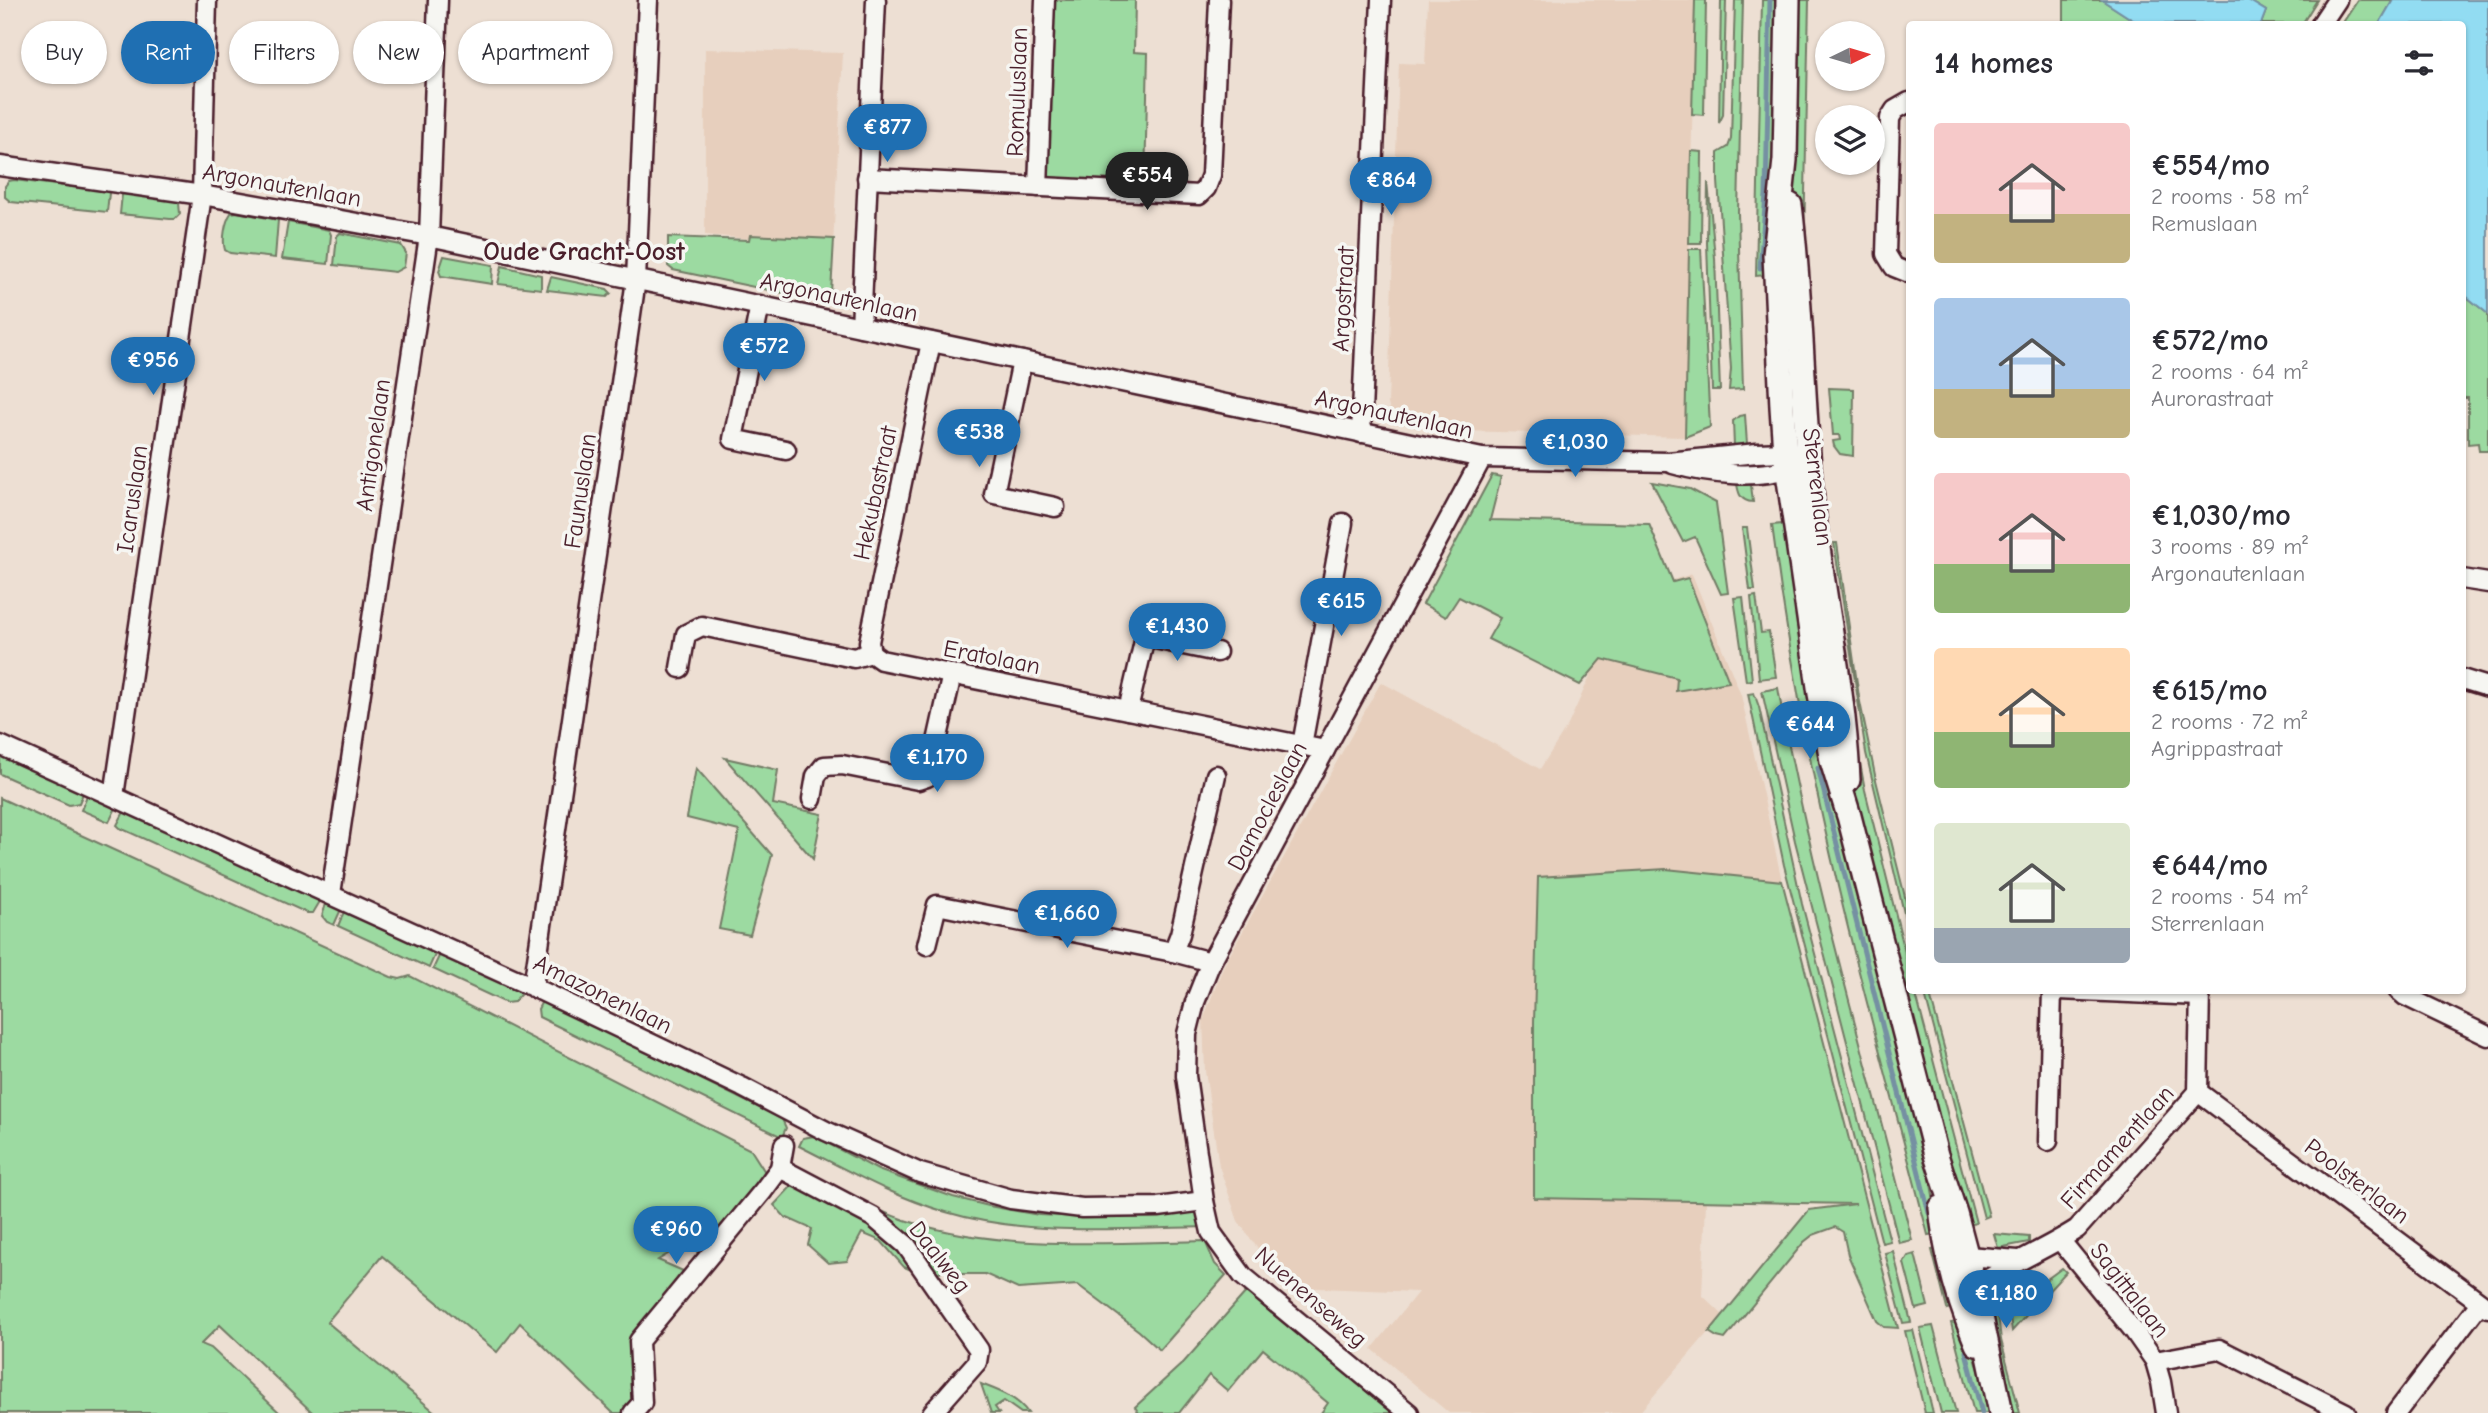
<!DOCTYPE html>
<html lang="en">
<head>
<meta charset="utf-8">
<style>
	:root { --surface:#fff; --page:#f2f2f3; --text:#2b2b33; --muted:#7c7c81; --accent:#1f6fb2 }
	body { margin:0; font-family:"Comic Neue",sans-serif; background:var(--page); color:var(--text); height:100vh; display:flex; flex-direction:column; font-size:26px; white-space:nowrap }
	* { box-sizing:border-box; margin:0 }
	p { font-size:23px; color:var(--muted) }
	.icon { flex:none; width:38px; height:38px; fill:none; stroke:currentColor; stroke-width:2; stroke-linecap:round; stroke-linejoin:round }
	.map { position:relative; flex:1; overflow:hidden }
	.sheet { position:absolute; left:1906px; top:21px; width:560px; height:973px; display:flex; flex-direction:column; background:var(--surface); border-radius:7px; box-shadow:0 2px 5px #0004 }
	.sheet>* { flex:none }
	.top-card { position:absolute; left:21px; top:21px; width:665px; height:63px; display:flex; gap:14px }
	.needle { width:46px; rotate:85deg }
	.controls { position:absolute; left:1815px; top:21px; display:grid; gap:14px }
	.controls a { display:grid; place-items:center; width:70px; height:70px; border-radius:50%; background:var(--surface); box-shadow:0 2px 5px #0004; font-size:35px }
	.price { position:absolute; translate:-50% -60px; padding:0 16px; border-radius:24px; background:var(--accent); color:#fff; font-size:23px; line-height:46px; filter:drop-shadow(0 2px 4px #0008) }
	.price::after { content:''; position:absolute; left:50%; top:42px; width:21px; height:16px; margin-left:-10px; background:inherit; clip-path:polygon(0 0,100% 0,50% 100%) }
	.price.selected { background:#222; color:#fff }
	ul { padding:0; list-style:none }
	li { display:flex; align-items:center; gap:21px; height:175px; padding:0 28px }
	li span { display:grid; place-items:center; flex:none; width:196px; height:140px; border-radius:7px; color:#555 }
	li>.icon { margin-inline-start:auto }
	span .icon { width:84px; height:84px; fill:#fffc; stroke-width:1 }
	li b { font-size:30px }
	h2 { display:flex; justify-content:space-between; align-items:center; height:84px; padding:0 28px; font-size:30px }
	.chip { padding:0 24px; border-radius:32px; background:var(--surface); box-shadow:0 2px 5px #0004; font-size:24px; line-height:63px }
	.chip.selected { background:var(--accent); color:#fff }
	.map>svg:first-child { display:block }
	.built { fill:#e7cfbd }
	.green { fill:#9cdaa1; stroke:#737c66; stroke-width:2 }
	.water { fill:#92dcf2; stroke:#7590a2; stroke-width:2 }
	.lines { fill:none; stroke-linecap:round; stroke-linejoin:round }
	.stream { stroke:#7590a2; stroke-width:5 }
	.minor-casing { stroke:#4a1f2b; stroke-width:23 }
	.major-casing { stroke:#4a1f2b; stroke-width:28 }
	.minor { stroke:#f6f6f2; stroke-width:18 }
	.major { stroke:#f6f6f2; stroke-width:23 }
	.labels { text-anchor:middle; stroke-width:7; stroke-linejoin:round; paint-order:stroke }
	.street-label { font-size:24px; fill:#4a1f2b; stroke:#f6f6f2 }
	.neighbourhood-label { font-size:26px; font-weight:bold; fill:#4a1f2b; stroke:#f6f6f2 }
</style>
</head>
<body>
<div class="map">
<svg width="2488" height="1413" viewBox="0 0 2488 1413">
	<rect width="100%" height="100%" fill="#eddfd3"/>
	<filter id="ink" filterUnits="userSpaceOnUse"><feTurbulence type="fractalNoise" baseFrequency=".0143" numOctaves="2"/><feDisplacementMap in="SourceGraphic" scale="14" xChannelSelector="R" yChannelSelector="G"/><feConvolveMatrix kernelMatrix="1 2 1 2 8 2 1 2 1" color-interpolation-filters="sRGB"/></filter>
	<g filter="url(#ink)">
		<!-- built -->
		<g class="built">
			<path d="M 1428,0 L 1695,0 L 1685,437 L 1461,431 L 1394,422 L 1388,404 L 1399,63 L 1425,64 Z"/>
			<path d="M 705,49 L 843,53 L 833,246 L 705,235 Z"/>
			<path d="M 1692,574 L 1741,695 L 1782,881 L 1866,1205 L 1706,1202 L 1702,1295 L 1723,1315 L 1639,1413 L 1449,1413 L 1372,1349 L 1418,1292 L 1294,1287 L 1270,1266 L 1238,1221 L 1219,1166 L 1205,1071 L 1203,1020 L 1223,967 L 1381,682 L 1540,769 L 1568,725 L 1591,674 L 1578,609 Z"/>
		</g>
		<!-- green -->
		<g class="green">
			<path d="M 1055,0 L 1135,0 L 1134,52 L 1148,53 L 1145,182 L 1046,178 Z"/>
			<path d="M 1695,0 L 1706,0 L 1704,115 L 1692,114 Z"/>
			<path d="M 1721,0 L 1726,0 L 1723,115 L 1719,123 Z"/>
			<path d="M 1735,0 L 1743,0 L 1738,213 L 1743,389 L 1729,390 L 1731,369 L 1718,181 L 1718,153 L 1728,147 L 1731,139 Z"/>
			<path d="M 1762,0 L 1779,0 L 1774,195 L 1766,275 L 1756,276 Z"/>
			<path d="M 1797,0 L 1809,0 L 1804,242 L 1793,196 L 1793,178 Z"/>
			<path d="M 2064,0 L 2102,0 L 2139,24 L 2064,24 Z"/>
			<path d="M 2248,0 L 2317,0 L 2302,24 L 2261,24 L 2266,11 Z"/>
			<path d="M 2358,0 L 2393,0 L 2379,24 L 2342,24 Z"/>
			<path d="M 1691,151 L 1702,152 L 1701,243 L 1689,243 Z"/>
			<path d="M 14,180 L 107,191 L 109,193 L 107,212 L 11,202 L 5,197 L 5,186 L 9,181 Z"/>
			<path d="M 1708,182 L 1715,258 L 1720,390 L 1712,390 L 1707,243 Z"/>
			<path d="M 122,194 L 174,200 L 179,203 L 180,214 L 175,219 L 170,219 L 120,214 Z"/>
			<path d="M 237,212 L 278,220 L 275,258 L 230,253 L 225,250 C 222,240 225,222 231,213 Z"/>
			<path d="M 288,222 L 329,230 L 331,235 L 328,264 L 282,259 Z"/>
			<path d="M 340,233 L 401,245 L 406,253 L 404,267 L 395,272 L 334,265 L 337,236 Z"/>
			<path d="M 750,235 L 834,239 L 831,293 L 828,299 L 821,301 L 673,270 L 668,266 L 668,237 L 749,240 Z"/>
			<path d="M 1689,249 L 1701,249 L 1710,427 L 1685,437 Z"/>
			<path d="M 444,256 L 493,265 L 492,284 L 441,276 L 439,271 Z"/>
			<path d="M 502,266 L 541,275 L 541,289 L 498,284 Z"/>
			<path d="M 551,277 L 607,289 L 611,293 L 607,297 L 547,290 Z"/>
			<path d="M 2462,293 L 2488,314 L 2488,451 L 2479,451 L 2478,443 L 2468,444 L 2468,398 L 2462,398 Z"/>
			<path d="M 1829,388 L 1854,389 L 1853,456 L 1840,454 L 1834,446 L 1833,441 L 1840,440 L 1839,435 L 1833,435 Z"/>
			<path d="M 1745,415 L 1747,444 L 1734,447 L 1733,421 L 1739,416 Z"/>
			<path d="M 1492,475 L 1501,477 L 1490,520 L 1649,524 L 1673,582 L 1688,578 L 1729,682 L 1676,691 L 1677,678 L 1602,659 L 1580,685 L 1488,639 L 1500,618 L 1459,597 L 1446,617 L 1423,604 Z"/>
			<path d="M 1750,477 L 1753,502 C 1738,501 1738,490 1736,478 Z"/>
			<path d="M 1652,482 L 1690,489 L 1716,503 L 1728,593 L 1721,594 L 1695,537 L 1683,542 Z"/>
			<path d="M 1781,516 L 1787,516 L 1926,1157 L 1940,1233 L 1928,1235 C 1891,1090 1849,945 1818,797 C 1799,707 1784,617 1772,525 L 1782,524 Z"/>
			<path d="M 1742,528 L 1747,528 L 1755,590 L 1750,590 Z"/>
			<path d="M 1834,543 L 1837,543 L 1859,697 L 1876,780 L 1909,913 L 1909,934 L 1866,753 Z"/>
			<path d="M 1756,596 L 1761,633 L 1769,632 L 1776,677 L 1759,679 L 1751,597 Z"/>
			<path d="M 1743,597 L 1752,680 L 1746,681 L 1734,598 Z"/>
			<path d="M 1778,688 C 1811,874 1865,1056 1912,1240 L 1899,1243 L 1795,841 L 1762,691 Z"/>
			<path d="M 1754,693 L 1759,707 L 1802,904 L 1890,1241 L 1882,1243 L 1784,865 L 1748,694 Z"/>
			<path d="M 1851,714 L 1865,790 L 1909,968 L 1909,990 L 1915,991 L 1976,1223 L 1964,1226 L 1856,806 Z"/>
			<path d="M 0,753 L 84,791 L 79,803 L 69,805 L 0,774 Z"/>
			<path d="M 725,758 L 778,770 L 773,804 L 822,814 L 813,859 Z"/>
			<path d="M 696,768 L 772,855 L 750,935 L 719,929 L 739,831 L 687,818 Z"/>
			<path d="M 88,793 L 117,806 L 109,822 L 81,810 Z"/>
			<path d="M 0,798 L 391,977 L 400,979 L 410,976 L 751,1150 L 765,1172 L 698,1254 L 692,1240 L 658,1260 L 683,1271 L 629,1340 L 634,1399 L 629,1413 L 613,1413 L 520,1323 L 497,1352 L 382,1256 L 327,1322 L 436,1413 L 313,1413 L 220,1325 L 201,1344 L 211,1348 L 280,1413 L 0,1413 Z"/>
			<path d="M 125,810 L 322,898 L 313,913 L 307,913 L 120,828 L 117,825 Z"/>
			<path d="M 1666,869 L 1782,881 L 1898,1328 L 1884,1327 L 1877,1321 L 1848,1255 L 1843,1232 L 1835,1227 L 1813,1235 L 1804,1242 L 1725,1339 L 1717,1337 L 1709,1332 L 1809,1210 L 1856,1204 L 1534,1198 L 1534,1022 L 1538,877 Z"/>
			<path d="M 327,901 L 342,907 L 334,925 L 327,922 L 322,916 Z"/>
			<path d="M 345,909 L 437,950 L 429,968 L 338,926 Z"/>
			<path d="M 441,952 L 524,990 L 514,1002 L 506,1003 L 433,969 Z"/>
			<path d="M 1924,991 L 1929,991 L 1989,1216 L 1984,1218 Z"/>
			<path d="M 542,1001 L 782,1119 L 786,1128 L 782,1137 L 539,1017 L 538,1009 Z"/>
			<path d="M 814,1136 L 878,1170 L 953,1197 L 989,1206 L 1039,1215 L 1084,1217 L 1197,1212 L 1208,1227 C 1122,1228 1030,1237 946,1212 C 894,1197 847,1170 799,1146 L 803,1138 Z"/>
			<path d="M 802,1175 C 838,1191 873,1210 911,1222 C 1004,1251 1108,1243 1205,1241 L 1215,1264 L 1226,1275 L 1160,1350 L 1139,1331 L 1078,1285 L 1018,1289 L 985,1274 L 959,1274 L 945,1270 L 936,1273 L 918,1273 L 904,1267 L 881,1241 L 862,1233 L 847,1261 L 828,1263 L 808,1245 L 812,1229 L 785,1217 L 774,1205 Z"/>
			<path d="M 1994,1234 L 2029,1237 L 2029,1242 L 1998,1248 Z"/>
			<path d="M 1943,1247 L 1958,1306 L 1947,1309 L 1932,1250 Z"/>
			<path d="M 1893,1251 L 1911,1322 L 1903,1323 L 1885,1253 Z"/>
			<path d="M 1915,1254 L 1928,1306 L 1916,1309 L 1904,1263 L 1908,1256 Z"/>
			<path d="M 2062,1268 L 2066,1272 L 2012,1331 L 2009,1312 L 2013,1304 Z"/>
			<path d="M 2030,1270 L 2033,1275 L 2009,1292 L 2006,1280 Z"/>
			<path d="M 1246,1292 L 1393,1413 L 1321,1413 L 1328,1403 L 1263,1349 L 1228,1391 L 1209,1375 L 1179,1413 L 1139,1413 L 1135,1407 L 1184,1362 Z"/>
			<path d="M 1998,1315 L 2001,1340 L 2020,1413 L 2011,1413 L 1987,1316 Z"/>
			<path d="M 1963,1321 L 1993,1413 L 1974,1413 L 1951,1323 Z"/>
			<path d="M 1933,1326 L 1956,1413 L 1941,1413 L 1920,1328 Z"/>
			<path d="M 1913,1330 L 1933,1413 L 1925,1413 L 1905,1331 Z"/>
			<path d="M 981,1384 C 999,1391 1017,1397 1028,1413 L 1021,1413 L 1004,1401 L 995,1407 L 999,1413 L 991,1413 Z"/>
		</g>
		<!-- water -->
		<g class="water">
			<path d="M 2102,0 L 2248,0 L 2266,11 L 2261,24 L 2139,24 Z"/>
			<path d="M 2393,0 L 2488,0 L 2488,314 L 2462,293 L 2462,24 L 2379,24 Z"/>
		</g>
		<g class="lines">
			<!-- stream -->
			<g class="stream">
				<path d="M 1760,268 L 1766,195 L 1770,0"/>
				<path d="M 1818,768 L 1929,1213"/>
				<path d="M 1966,1352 L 1982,1413"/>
			</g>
			<!-- minor casing -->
			<g class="minor-casing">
				<g id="minor">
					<path d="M 2321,24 L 2337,0"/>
					<path d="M 1909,102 L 1895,110 L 1890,118 L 1886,254 L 1894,267 L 1909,273"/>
					<path d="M 0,166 L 202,195 L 429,236 L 1482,458 L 1668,462 L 1757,453 L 1785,452 L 1797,455"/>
					<path d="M 867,178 L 1199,195 L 1206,188 L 1211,175 L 1219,0"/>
					<path d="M 1038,187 L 1045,0"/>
					<path d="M 760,305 L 733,439 L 786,450"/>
					<path d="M 861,327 L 876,0"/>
					<path d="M 1022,361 L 994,494 L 1055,507"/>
					<path d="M 1361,433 L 1381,0"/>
					<path d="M 1673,464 C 1707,474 1763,481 1796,465"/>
					<path d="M 2462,579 L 2488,583"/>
					<path d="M 871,653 L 869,642 L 931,342"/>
					<path d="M 680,668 L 686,634 L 702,626 L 854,658 L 871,653 L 881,660 L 1325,750"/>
					<path d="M 2462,679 L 2488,687"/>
					<path d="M 1128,710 L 1145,637 L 1217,652"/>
					<path d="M 0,745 L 533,987 L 742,1087 L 826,1131 L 920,1173 L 1011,1199 L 1082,1208 L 1158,1207 L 1204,1201"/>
					<path d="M 1302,745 L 1343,523"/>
					<path d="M 114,796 L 202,195 L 207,0"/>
					<path d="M 812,799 L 816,776 L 824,766 L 842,765 L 918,780 L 927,777 L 930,773 L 952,674"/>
					<path d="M 331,894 L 429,236 L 438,0"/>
					<path d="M 927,945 L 937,905 L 1173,952 L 1211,962"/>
					<path d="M 1173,952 L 1180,934 L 1216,775"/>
					<path d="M 533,987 L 636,280 L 648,0"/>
					<path d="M 2059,990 L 2200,996"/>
					<path d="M 2398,990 L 2405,996 L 2488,1036"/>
					<path d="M 2198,1092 L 2488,1308"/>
					<path d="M 2048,1141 L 2052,990"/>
					<path d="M 780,1168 L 873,1217 L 906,1245 L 979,1350 L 977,1362 L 932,1413"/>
					<path d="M 2060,1240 L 2134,1331 L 2155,1361 L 2161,1382 L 2166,1413"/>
					<path d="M 1967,1256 L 2018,1260"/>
					<path d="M 1975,1288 C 2007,1264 2043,1251 2077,1229 L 2198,1092 L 2200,990"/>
					<path d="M 2155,1361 L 2219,1349 L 2346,1413"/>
					<path d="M 633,1413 L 642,1403 L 639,1341 L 763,1191 L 780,1168 L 784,1145"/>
					<path d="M 1409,1413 L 1243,1276 L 1211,1232 L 1204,1201 L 1186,1076 L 1187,1034 L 1195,1002 L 1211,962 L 1482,458"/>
					<path d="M 2396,1413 L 2480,1303"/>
				</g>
			</g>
			<!-- major casing -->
			<g class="major-casing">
				<g id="major">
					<path d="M 1788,0 L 1785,160 L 1775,255 L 1782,407 L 1785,452 L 1820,694 L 1832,761 L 1849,816 L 1936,1155 L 1955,1213 L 1975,1288 L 2001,1413"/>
					<path d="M 1790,205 C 1802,303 1802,402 1812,501 C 1822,594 1844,686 1848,780"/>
					<path d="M 1941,1208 C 1946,1254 1959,1302 1977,1344"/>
				</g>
			</g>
			<!-- minor -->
			<use href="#minor" class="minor"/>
			<!-- major -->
			<use href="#major" class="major"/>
		</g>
	</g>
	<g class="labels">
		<!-- street labels -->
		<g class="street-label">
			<text transform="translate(1017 92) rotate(-88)" y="8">Romuluslaan</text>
			<text transform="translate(282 185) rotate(10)" y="8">Argonautenlaan</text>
			<text transform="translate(839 297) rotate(12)" y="8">Argonautenlaan</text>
			<text transform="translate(1343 299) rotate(-87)" y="8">Argostraat</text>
			<text transform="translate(1394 414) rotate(12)" y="8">Argonautenlaan</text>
			<text transform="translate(373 445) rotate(-82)" y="8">Antigonelaan</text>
			<text transform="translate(1818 487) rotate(83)" y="8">Sterrenlaan</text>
			<text transform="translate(580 491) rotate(-82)" y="8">Faunuslaan</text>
			<text transform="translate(875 493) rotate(-78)" y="8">Hekubastraat</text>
			<text transform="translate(132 499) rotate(-82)" y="8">Icaruslaan</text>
			<text transform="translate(992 657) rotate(11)" y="8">Eratolaan</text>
			<text transform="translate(1267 806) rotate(-62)" y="8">Damocleslaan</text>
			<text transform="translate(603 994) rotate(26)" y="8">Amazonenlaan</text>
			<text transform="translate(2117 1147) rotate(-48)" y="8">Firmamentlaan</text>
			<text transform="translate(2357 1181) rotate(37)" y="8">Poolsterlaan</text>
			<text transform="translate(940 1257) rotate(52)" y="8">Daalweg</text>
			<text transform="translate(2130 1290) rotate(52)" y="8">Sagittalaan</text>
			<text transform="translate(1311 1297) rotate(41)" y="8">Nuenenseweg</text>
		</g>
		<!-- neighbourhood labels -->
		<g class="neighbourhood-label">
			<text x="584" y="260">Oude Gracht-Oost</text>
		</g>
	</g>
</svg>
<div class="controls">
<a><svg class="needle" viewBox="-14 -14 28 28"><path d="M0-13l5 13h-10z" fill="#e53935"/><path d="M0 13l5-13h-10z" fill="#7c7c81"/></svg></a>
<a><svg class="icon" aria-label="layers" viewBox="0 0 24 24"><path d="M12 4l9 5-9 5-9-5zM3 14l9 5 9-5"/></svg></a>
</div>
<b class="price" style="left:887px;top:164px">€877</b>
<b class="price selected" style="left:1147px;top:212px">€554</b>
<b class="price" style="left:1391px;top:217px">€864</b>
<b class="price" style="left:764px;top:383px">€572</b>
<b class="price" style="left:153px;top:397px">€956</b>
<b class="price" style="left:979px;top:469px">€538</b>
<b class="price" style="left:1575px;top:479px">€1,030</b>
<b class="price" style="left:1341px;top:638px">€615</b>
<b class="price" style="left:1177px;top:663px">€1,430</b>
<b class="price" style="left:1810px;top:761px">€644</b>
<b class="price" style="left:937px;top:794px">€1,170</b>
<b class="price" style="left:1067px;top:950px">€1,660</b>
<b class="price" style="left:676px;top:1266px">€960</b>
<b class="price" style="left:2006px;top:1330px">€1,180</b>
<div class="top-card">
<a class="chip">Buy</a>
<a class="chip selected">Rent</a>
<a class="chip">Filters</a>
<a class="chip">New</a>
<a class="chip">Apartment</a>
</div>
<section class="sheet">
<h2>14 homes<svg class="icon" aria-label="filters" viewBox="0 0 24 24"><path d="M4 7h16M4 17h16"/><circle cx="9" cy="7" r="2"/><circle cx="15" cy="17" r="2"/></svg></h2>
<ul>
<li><span style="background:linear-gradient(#f6c9c9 65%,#c2b280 0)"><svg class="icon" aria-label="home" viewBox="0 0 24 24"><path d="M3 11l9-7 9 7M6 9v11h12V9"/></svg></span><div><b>€554/mo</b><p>2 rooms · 58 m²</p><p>Remuslaan</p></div></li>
<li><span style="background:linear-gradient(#a9c7e8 65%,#c2b280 0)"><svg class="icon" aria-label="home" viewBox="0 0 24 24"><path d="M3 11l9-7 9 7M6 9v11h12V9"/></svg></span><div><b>€572/mo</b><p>2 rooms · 64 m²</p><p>Aurorastraat</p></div></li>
<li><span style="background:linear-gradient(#f6c9c9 65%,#8fb573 0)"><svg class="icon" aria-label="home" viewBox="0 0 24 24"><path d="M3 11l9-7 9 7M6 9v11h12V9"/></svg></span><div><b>€1,030/mo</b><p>3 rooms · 89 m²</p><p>Argonautenlaan</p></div></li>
<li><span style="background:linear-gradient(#ffd9b3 60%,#8fb573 0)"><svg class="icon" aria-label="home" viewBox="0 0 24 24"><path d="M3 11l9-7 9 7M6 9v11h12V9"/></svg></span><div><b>€615/mo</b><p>2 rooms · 72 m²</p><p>Agrippastraat</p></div></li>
<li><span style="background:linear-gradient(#dfe7d0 75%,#9aa5b1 0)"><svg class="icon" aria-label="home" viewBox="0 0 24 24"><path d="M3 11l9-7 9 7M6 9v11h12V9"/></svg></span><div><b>€644/mo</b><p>2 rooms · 54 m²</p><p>Sterrenlaan</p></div></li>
</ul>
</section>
</div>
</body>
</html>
